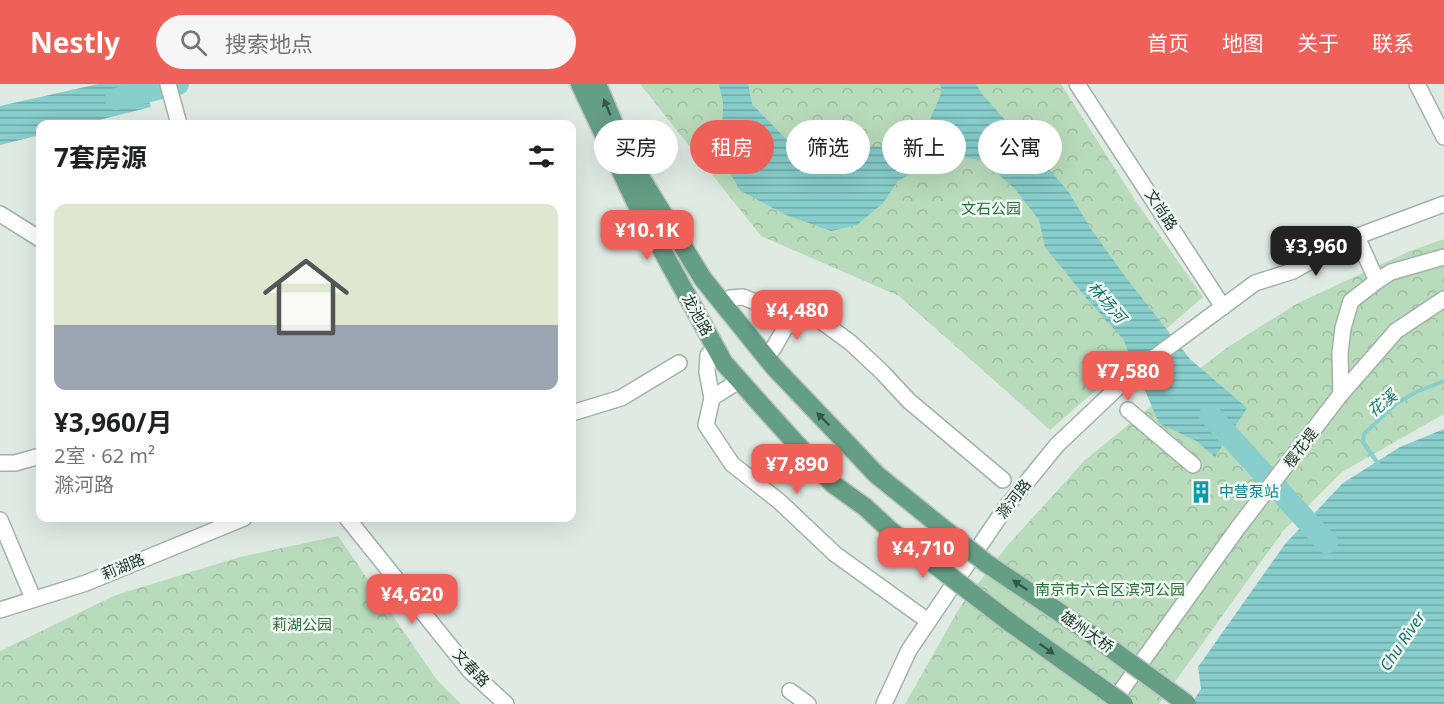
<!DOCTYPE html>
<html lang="zh">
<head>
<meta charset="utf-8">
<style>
	:root { --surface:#fff; --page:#f6f6f6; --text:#202124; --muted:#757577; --line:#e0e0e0; --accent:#ef6158 }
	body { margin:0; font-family:"Noto Sans","Noto Sans SC",sans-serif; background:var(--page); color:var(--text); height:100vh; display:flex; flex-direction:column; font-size:22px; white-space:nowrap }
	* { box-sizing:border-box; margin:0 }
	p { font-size:20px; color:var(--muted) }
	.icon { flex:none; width:33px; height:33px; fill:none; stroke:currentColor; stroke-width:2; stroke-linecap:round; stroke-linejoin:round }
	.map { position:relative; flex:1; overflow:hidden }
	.panel { position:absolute; left:36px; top:36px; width:540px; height:402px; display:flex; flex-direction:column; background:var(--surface); border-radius:12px; box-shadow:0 6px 24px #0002 }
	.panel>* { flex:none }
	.banner { position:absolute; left:594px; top:36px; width:570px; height:54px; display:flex; gap:12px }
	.price { position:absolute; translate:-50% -51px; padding:0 14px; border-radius:12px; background:var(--accent); color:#fff; font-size:20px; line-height:39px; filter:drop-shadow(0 2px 3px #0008) }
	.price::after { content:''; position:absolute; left:50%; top:36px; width:18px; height:14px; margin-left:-9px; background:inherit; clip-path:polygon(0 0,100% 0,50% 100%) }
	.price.active { background:#222; color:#fff }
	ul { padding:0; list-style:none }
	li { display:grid; align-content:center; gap:12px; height:318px; padding:0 18px }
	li+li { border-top:2px solid var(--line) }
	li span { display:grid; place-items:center; height:186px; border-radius:12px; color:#555 }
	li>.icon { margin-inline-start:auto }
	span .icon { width:108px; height:108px; fill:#fffc; stroke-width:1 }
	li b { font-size:26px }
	h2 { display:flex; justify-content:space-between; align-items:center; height:72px; padding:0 18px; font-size:26px }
	.chip { padding:0 21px; border-radius:27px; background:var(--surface); box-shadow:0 6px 24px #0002; font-size:21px; line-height:54px }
	.chip.active { background:var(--accent); color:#fff }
	header { display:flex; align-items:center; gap:36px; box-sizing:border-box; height:84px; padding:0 30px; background:var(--accent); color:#fff }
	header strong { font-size:28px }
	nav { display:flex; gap:33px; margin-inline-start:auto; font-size:21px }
	.search { width:420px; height:54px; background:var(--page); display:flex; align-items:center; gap:15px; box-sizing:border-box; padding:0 21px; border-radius:33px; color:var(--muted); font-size:22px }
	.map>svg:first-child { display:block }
	.park { fill:url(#park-crowns) }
	.water { fill:url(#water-rules) }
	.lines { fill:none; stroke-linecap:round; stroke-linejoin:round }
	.stream { stroke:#87cecc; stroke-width:4 }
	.river { stroke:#87cecc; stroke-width:22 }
	.minor-casing { stroke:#a2b1a9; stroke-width:18 }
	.major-casing { stroke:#bcc4c0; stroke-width:21 }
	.minor { stroke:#fff; stroke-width:15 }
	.major { stroke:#649e85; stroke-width:18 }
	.major-bridge-casing { stroke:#bcc4c0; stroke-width:21; stroke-linecap:butt }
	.major-bridge { stroke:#649e85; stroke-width:18 }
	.oneway { fill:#345748 }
	.labels { text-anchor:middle; stroke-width:5; stroke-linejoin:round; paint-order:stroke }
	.park-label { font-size:15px; fill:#2c6f39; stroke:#eff7f1 }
	.street-label { font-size:15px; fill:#20392e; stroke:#eff7f1 }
	.culture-label { font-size:15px; fill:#0d838f; stroke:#eff7f1; text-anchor:start }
	.water-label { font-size:16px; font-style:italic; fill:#1c7371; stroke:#eff7f1 }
</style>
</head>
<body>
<header>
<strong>Nestly</strong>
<div class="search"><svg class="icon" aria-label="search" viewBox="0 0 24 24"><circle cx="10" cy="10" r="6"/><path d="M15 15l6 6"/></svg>搜索地点</div>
<nav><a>首页</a><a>地图</a><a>关于</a><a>联系</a></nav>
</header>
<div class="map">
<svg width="1444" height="620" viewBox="0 0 1444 620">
	<defs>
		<pattern id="park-crowns" width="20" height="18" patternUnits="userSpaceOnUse" patternTransform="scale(1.5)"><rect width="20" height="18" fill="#b8dbbb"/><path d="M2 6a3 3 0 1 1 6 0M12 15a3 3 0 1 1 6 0" fill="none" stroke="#9ebda1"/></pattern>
		<pattern id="water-rules" width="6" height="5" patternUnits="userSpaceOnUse" patternTransform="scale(1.5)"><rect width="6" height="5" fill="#87cecc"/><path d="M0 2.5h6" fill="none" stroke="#6ea8a6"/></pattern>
	</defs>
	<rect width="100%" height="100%" fill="#dfeae3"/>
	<!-- park -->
	<g class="park">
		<path d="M 640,0 L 1061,0 L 1135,116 L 1203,213 L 1050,346 L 899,212 L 761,152 Z"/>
		<path d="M 1444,155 L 1444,330 L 1342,388 L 1283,447 L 1159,620 L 905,620 L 960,523 L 1007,462 L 1085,376 L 1160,315 L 1228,263 L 1298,219 L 1410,167 Z"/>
		<path d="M 338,452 L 437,596 L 461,620 L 0,620 L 0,567 L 116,511 L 240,473 Z"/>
	</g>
	<!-- water -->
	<g class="water">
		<path d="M 98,0 L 143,0 L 151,23 L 83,40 L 40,40 L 40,51 L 0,61 L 0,22 Z"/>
		<path d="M 719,0 L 748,0 L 752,20 L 790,59 L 885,63 L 922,55 L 942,7 L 940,0 L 976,0 L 982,10 L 1068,107 L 1091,145 L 1127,195 L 1190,275 L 1247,324 L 1215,373 L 1196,357 L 1159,339 L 1123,255 L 1087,215 L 1045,163 L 1039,136 L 1014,104 L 982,76 L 955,72 L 926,81 L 898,97 L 883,119 L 857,141 L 831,147 L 786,131 L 741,107 L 722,77 L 723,19 Z"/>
		<path d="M 1444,345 L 1444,620 L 1191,620 L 1201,605 L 1198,583 L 1285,460 L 1343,399 L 1400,363 Z"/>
	</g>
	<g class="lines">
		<!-- stream -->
		<path class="stream" d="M 1379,381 L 1363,358 L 1364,350 L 1397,319 L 1416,308 L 1444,297"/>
		<!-- river -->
		<g class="river">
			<path d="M 116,15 L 178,0"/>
			<path d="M 1210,331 L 1327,459"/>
		</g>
		<!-- minor casing -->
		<g class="minor-casing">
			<g id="minor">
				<path d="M 168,0 L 179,40"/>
				<path d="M 1077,0 L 1223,223"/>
				<path d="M 1417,0 L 1444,53"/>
				<path d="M 0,130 L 40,155"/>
				<path d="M 1377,197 L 1391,188 L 1444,173"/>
				<path d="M 730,214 L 743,213 L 770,224 L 817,234 L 851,259 L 882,288 L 909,317 L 1003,396"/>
				<path d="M 773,265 L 785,244 L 801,232"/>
				<path d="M 708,271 L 707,288 L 712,314 L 706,341 L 732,380 L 780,418 L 835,470 L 921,532"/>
				<path d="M 1341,310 L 1340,269 L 1343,244 L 1351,217 L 1377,197 L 1357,153"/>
				<path d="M 712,314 L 737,298"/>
				<path d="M 1128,326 L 1193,381"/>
				<path d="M 572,329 L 621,314 L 679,279"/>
				<path d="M 0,379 L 15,379 L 40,372"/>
				<path d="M 347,434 L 470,587 L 506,620"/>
				<path d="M 0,436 L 30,507"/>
				<path d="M 0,526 L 86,499 L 244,434"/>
				<path d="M 790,607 L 808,620"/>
				<path d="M 884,620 L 909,566 L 1004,426 L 1057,361 L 1132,290 L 1255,199 L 1293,187 L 1350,155 L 1444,120"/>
				<path d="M 1114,620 L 1123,604 L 1237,445 L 1341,310 L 1396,247 L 1444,215"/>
			</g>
		</g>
		<!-- major casing -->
		<g class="major-casing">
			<g id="major">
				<path d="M 580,0 L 636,119 L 724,279 L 764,324"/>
				<path d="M 597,0 L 628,73 L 703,195 L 774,283"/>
			</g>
		</g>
		<!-- minor -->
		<use href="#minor" class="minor"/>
		<!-- major -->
		<use href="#major" class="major"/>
		<!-- major-bridge casing -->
		<g class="major-bridge-casing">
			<g id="major-bridge">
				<path d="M 774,283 L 877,391 L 986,479 L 1078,541 L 1187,620"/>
				<path d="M 764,324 L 833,400 L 865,423 L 891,447 L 1012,540 L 1124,620"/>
			</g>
		</g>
		<!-- major-bridge -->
		<use href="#major-bridge" class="major-bridge"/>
	</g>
	<!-- one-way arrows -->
	<defs><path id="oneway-solid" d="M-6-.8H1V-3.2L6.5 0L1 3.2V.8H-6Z" transform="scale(1.5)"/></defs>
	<g class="oneway">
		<use href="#oneway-solid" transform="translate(607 23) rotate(-113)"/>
		<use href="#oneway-solid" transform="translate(823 335) rotate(-135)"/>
		<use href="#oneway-solid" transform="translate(1020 501) rotate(-146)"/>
		<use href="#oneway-solid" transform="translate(1047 565) rotate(36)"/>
	</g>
	<!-- icons -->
	<defs>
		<g id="building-bare" transform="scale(1.8)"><path d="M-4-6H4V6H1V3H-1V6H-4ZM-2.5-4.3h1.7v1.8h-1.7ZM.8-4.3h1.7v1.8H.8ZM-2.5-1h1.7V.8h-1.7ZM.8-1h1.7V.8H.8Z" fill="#0f9aa8" stroke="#eff7f1" stroke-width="2.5" paint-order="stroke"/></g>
	</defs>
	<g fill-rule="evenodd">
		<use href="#building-bare" x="1201" y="408"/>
	</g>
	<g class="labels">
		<!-- park labels -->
		<g class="park-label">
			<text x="991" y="130">文石公园</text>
			<text x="1110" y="511">南京市六合区滨河公园</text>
			<text x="302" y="546">莉湖公园</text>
		</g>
		<!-- street labels -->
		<g class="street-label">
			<text transform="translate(1161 126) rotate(57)" y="5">文尚路</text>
			<text transform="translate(697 231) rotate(61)" y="5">龙池路</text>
			<text transform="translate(1301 364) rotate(-53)" y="5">樱花堤</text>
			<text transform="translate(1014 415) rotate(-52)" y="5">滁河路</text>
			<text transform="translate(123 483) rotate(-22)" y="5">莉湖路</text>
			<text transform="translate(1087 548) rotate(35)" y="5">雄州大桥</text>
			<text transform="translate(471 584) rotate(47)" y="5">文春路</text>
		</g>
		<!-- culture labels -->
		<g class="culture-label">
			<text x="1219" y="413">中营泵站</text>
		</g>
		<!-- water labels -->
		<g class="water-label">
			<text transform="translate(1107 218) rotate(49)" y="6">林场河</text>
			<text transform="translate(1382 319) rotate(-39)" y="6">花溪</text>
			<text transform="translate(1402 557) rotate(-56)" y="6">Chu River</text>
		</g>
	</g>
</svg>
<b class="price" style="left:647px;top:177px">¥10.1K</b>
<b class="price active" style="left:1316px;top:193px">¥3,960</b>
<b class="price" style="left:797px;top:257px">¥4,480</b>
<b class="price" style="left:1128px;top:318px">¥7,580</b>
<b class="price" style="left:797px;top:411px">¥7,890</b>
<b class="price" style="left:923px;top:495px">¥4,710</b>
<b class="price" style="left:412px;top:541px">¥4,620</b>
<div class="banner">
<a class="chip">买房</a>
<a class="chip active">租房</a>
<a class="chip">筛选</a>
<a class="chip">新上</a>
<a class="chip">公寓</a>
</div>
<section class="panel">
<h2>7套房源<svg class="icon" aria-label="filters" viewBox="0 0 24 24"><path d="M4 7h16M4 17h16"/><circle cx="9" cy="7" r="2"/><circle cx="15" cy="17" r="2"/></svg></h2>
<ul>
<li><span style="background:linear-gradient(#dfe7d0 65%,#9aa5b1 0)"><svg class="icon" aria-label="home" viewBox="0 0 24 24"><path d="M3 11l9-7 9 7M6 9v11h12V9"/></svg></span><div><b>¥3,960/月</b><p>2室 · 62 m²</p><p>滁河路</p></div></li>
</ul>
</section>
</div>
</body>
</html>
